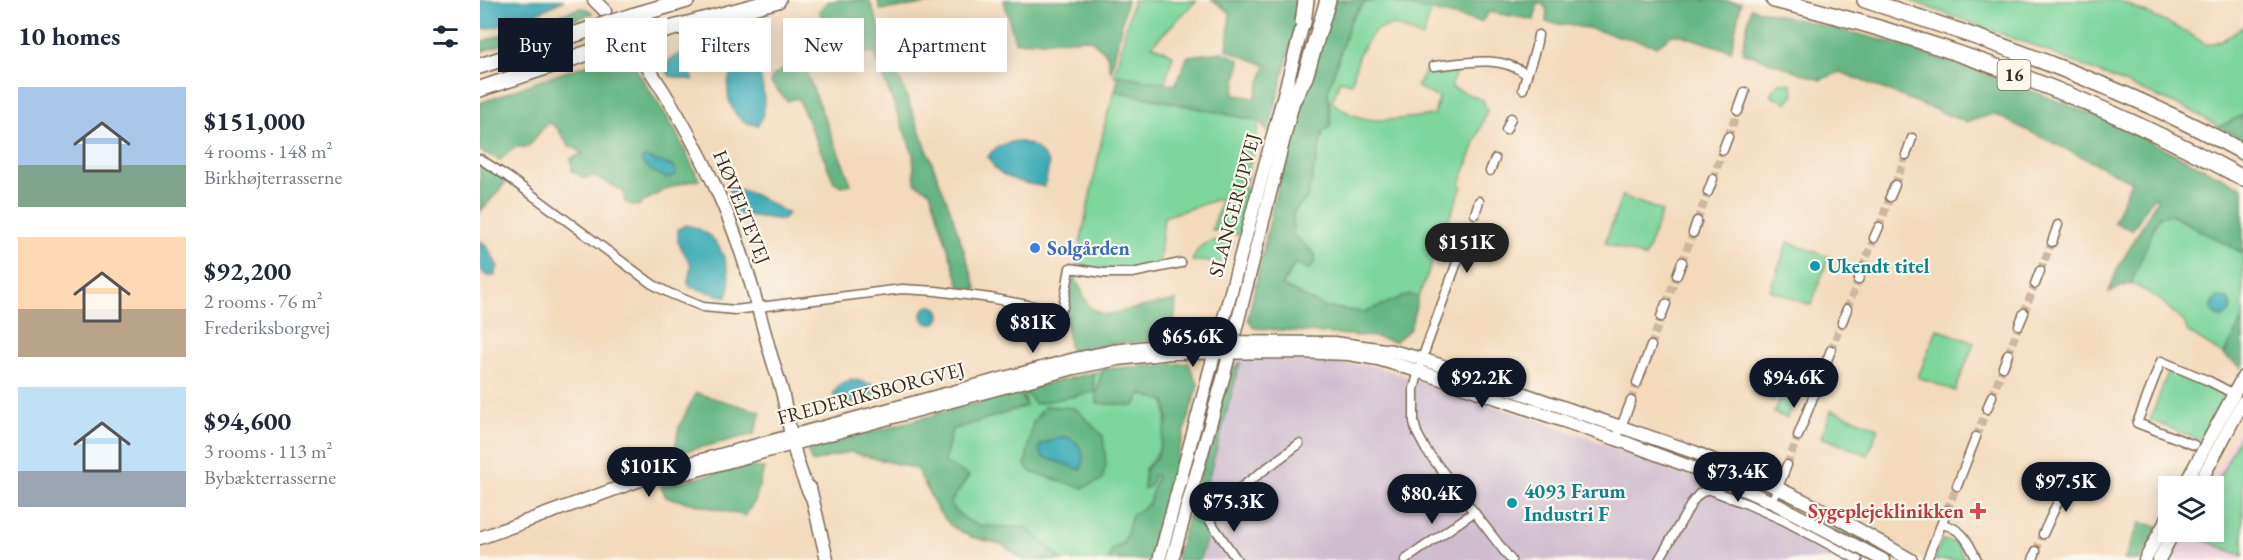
<!DOCTYPE html>
<html lang="en">
<head>
<meta charset="utf-8">
<style>
	:root { --surface:#fff; --page:#f2f2f3; --text:#1f2937; --muted:#747a83; --accent:#111827 }
	body { margin:0; font-family:"EB Garamond",serif; background:var(--page); color:var(--text); height:100vh; display:flex; flex-direction:column; font-size:22px; white-space:nowrap }
	* { box-sizing:border-box; margin:0 }
	p { font-size:20px; color:var(--muted) }
	.icon { flex:none; width:33px; height:33px; fill:none; stroke:currentColor; stroke-width:2; stroke-linecap:round; stroke-linejoin:round }
	.map { position:relative; flex:1; overflow:hidden }
	.sheet { display:flex; flex-direction:column; background:var(--surface); width:480px }
	.sheet>* { flex:none }
	.top-card { position:absolute; left:18px; top:18px; width:570px; height:54px; display:flex; gap:12px }
	.controls { position:absolute; left:1678px; top:476px; display:grid; gap:12px }
	.controls a { display:grid; place-items:center; width:66px; height:66px; border-radius:0px; background:var(--surface); box-shadow:0 3px 15px #0003; font-size:30px }
	.price { position:absolute; translate:-50% -51px; padding:0 14px; border-radius:21px; background:var(--accent); color:#fff; font-size:20px; line-height:39px; filter:drop-shadow(0 2px 3px #0008) }
	.price::after { content:''; position:absolute; left:50%; top:36px; width:18px; height:14px; margin-left:-9px; background:inherit; clip-path:polygon(0 0,100% 0,50% 100%) }
	.price.current { background:#222; color:#fff }
	ul { padding:0; list-style:none }
	li { display:flex; align-items:center; gap:18px; height:150px; padding:0 18px }
	li span { display:grid; place-items:center; flex:none; width:168px; height:120px; border-radius:0px; color:#555 }
	li>.icon { margin-inline-start:auto }
	span .icon { width:72px; height:72px; fill:#fffc; stroke-width:1 }
	li b { font-size:26px }
	h2 { display:flex; justify-content:space-between; align-items:center; height:72px; padding:0 18px; font-size:26px }
	.pill { padding:0 21px; border-radius:0px; background:var(--surface); box-shadow:0 3px 15px #0003; font-size:21px; line-height:54px }
	.pill.current { background:var(--accent); color:#fff }
	main { display:flex; flex:1; min-height:0 }
	.map>svg:first-child { display:block }
	.built { fill:#f2cfe1 }
	.industrial { fill:#cfbdcf }
	.green { fill:#7cd59b; stroke:#5c805c; stroke-width:1.5 }
	.forest { fill:#65b683; stroke:#507050; stroke-width:1.5 }
	.water { fill:#39aab6; stroke:#3a6a6a; stroke-width:1.5 }
	.lines { fill:none; stroke-linecap:round; stroke-linejoin:round }
	.street-tunnel { stroke:#ceb79c; stroke-width:8; stroke-dasharray:8 4; stroke-linecap:butt }
	.street-casing { stroke:#7b6855; stroke-width:11 }
	.secondary-casing { stroke:#7b6855; stroke-width:15 }
	.highway-casing { stroke:#7b6855; stroke-width:18 }
	.street { stroke:#fff; stroke-width:8 }
	.secondary { stroke:#fff; stroke-width:12 }
	.highway { stroke:#fff; stroke-width:15 }
	.highway-bridge-casing { stroke:#7b6855; stroke-width:18; stroke-linecap:butt }
	.highway-bridge { stroke:#fff; stroke-width:15 }
	.shop-dot { fill:#3f7fe0; stroke:#fbf7ec; stroke-width:2 }
	.culture-dot { fill:#0f9aa8; stroke:#fbf7ec; stroke-width:2 }
	.health-dot { fill:#e0444e; stroke:#fbf7ec; stroke-width:2 }
	.labels { text-anchor:middle; stroke-width:4.5; stroke-linejoin:round; paint-order:stroke }
	.shield { fill:#fbf7ec; stroke:#75685c; stroke-width:1.5 }
	.shield-label { font-size:18px; font-weight:bold; fill:#3b2a1e }
	.street-label { font-size:20px; fill:#3b2a1e; stroke:#fbf7ec }
	.shop-label { font-size:20px; font-weight:bold; fill:#366cbe; stroke:#fbf7ec; text-anchor:start }
	.culture-label { font-size:20px; font-weight:bold; fill:#0d838f; stroke:#fbf7ec; text-anchor:start }
	.health-label { font-size:20px; font-weight:bold; fill:#be3a42; stroke:#fbf7ec; text-anchor:end }
</style>
</head>
<body>
<main>
<section class="sheet">
<h2>10 homes<svg class="icon" aria-label="filters" viewBox="0 0 24 24"><path d="M4 7h16M4 17h16"/><circle cx="9" cy="7" r="2"/><circle cx="15" cy="17" r="2"/></svg></h2>
<ul>
<li><span style="background:linear-gradient(#a9c7e8 65%,#7fa58c 0)"><svg class="icon" aria-label="home" viewBox="0 0 24 24"><path d="M3 11l9-7 9 7M6 9v11h12V9"/></svg></span><div><b>$151,000</b><p>4 rooms · 148 m²</p><p>Birkhøjterrasserne</p></div></li>
<li><span style="background:linear-gradient(#ffd9b3 60%,#b9a48a 0)"><svg class="icon" aria-label="home" viewBox="0 0 24 24"><path d="M3 11l9-7 9 7M6 9v11h12V9"/></svg></span><div><b>$92,200</b><p>2 rooms · 76 m²</p><p>Frederiksborgvej</p></div></li>
<li><span style="background:linear-gradient(#bfe0f5 70%,#9aa5b1 0)"><svg class="icon" aria-label="home" viewBox="0 0 24 24"><path d="M3 11l9-7 9 7M6 9v11h12V9"/></svg></span><div><b>$94,600</b><p>3 rooms · 113 m²</p><p>Bybækterrasserne</p></div></li>
</ul>
</section>
<div class="map">
<svg width="1763" height="560" viewBox="0 0 1763 560">
	<rect width="100%" height="100%" fill="#fbf7ec"/>
	<filter id="ink" filterUnits="userSpaceOnUse"><feTurbulence type="fractalNoise" baseFrequency=".0167" numOctaves="2"/><feDisplacementMap in="SourceGraphic" scale="12" xChannelSelector="R" yChannelSelector="G"/><feConvolveMatrix kernelMatrix="1 2 1 2 8 2 1 2 1" color-interpolation-filters="sRGB"/></filter>
	<filter id="wash" filterUnits="userSpaceOnUse"><feTurbulence type="fractalNoise" baseFrequency=".008" numOctaves="4" result="noise"/><feDisplacementMap in="SourceGraphic" scale="24" xChannelSelector="R" yChannelSelector="G"/><feGaussianBlur stdDeviation="1.35" result="paint"/><feColorMatrix in="noise" values="0 0 0 0 0 0 0 0 0 0 0 0 0 0 0 0 0 1.4 0 .05"/><feComposite in="paint" operator="in"/></filter>
	<g filter="url(#wash)">
		<rect width="100%" height="100%" fill="#f3dabb"/>
		<!-- built -->
		<path class="built" d="M 1763,420 L 1763,560 L 1687,560 L 1704,531 L 1734,531 L 1734,486 L 1728,486 Z"/>
		<!-- industrial -->
		<path class="industrial" d="M 754,357 L 894,366 L 1104,436 L 1193,472 L 1218,477 L 1260,494 L 1387,560 L 719,560 L 720,510 L 744,490 L 727,484 L 759,364 L 751,370 Z"/>
		<!-- green -->
		<g class="green">
			<path d="M 653,0 L 716,1 L 672,45 L 693,55 L 685,83 L 634,76 Z"/>
			<path d="M 895,0 L 904,0 L 951,10 L 943,38 L 914,25 L 895,30 L 879,54 L 872,83 L 860,80 L 852,102 C 883,129 916,119 954,115 L 959,98 L 937,87 L 945,72 L 973,71 L 975,74 L 971,87 L 1003,100 L 1007,110 L 980,184 L 982,186 L 938,298 L 930,295 L 884,312 L 844,307 L 802,286 L 816,262 L 835,254 L 812,234 L 813,212 L 827,198 L 843,132 L 851,126 L 848,91 L 871,19 L 884,3 Z"/>
			<path d="M 1429,0 L 1638,0 L 1707,32 L 1726,45 L 1743,40 L 1763,27 L 1763,115 L 1739,127 L 1712,111 L 1552,45 Z"/>
			<path d="M 1300,82 L 1311,84 L 1314,94 L 1307,102 L 1292,97 L 1291,92 Z"/>
			<path d="M 635,91 L 779,121 L 764,190 L 773,188 L 759,235 L 744,230 L 732,231 L 742,198 L 684,217 L 679,264 C 646,272 629,273 596,264 L 626,119 Z"/>
			<path d="M 1142,196 L 1182,211 L 1165,257 L 1125,243 Z"/>
			<path d="M 1691,215 L 1763,253 L 1763,318 L 1744,355 L 1708,332 L 1704,322 L 1678,298 L 1651,283 L 1679,216 Z"/>
			<path d="M 746,239 L 752,242 L 744,262 L 712,261 C 720,241 727,242 746,239 Z"/>
			<path d="M 1308,242 L 1349,257 L 1331,305 L 1290,290 Z"/>
			<path d="M 1457,329 L 1494,343 L 1475,391 L 1438,377 Z"/>
			<path d="M 623,369 L 616,394 L 661,394 L 685,401 C 689,426 683,451 665,469 L 677,476 L 669,504 L 652,516 L 644,543 L 631,550 L 629,560 L 582,560 L 546,528 L 497,526 L 479,517 L 470,503 L 464,462 L 472,430 L 546,406 L 543,389 L 555,404 L 614,392 L 613,373 Z"/>
			<path d="M 1689,370 L 1743,395 L 1720,440 L 1670,420 Z"/>
			<path d="M 1277,381 L 1298,389 L 1294,400 L 1272,393 Z"/>
			<path d="M 1303,390 L 1316,395 L 1307,418 L 1294,413 Z"/>
			<path d="M 1352,410 L 1398,428 L 1388,455 L 1341,437 Z"/>
			<path d="M 1763,429 L 1763,556 L 1713,536 L 1715,531 L 1734,531 L 1734,489 Z"/>
			<path d="M 1191,449 L 1288,489 L 1288,490 L 1254,477 L 1232,471 L 1187,452 Z"/>
			<path d="M 1306,498 L 1423,560 L 1419,560 L 1304,503 L 1303,499 Z"/>
			<path d="M 1462,540 L 1476,543 L 1485,560 L 1454,560 Z"/>
		</g>
		<!-- forest -->
		<g class="forest">
			<path d="M 358,0 L 389,0 L 470,209 L 497,290 L 480,287 L 450,191 L 435,183 L 433,154 L 394,52 L 381,54 L 368,34 L 327,74 L 371,184 L 362,186 L 354,182 L 318,98 L 307,101 L 291,83 L 291,78 L 351,32 L 339,11 L 347,2 Z"/>
			<path d="M 398,0 L 478,0 L 400,10 Z"/>
			<path d="M 524,0 L 647,0 L 631,72 L 627,54 L 610,39 L 535,42 Z"/>
			<path d="M 732,0 L 823,0 L 788,132 L 779,121 L 635,91 L 639,75 L 695,85 L 708,56 L 742,52 L 760,60 L 754,95 L 775,98 L 786,65 L 747,50 L 750,13 Z"/>
			<path d="M 852,0 L 895,0 L 884,3 L 871,19 L 848,91 L 851,126 L 843,132 L 827,198 L 813,212 L 812,234 L 835,254 L 835,262 L 830,269 L 824,268 L 815,262 L 802,286 L 844,307 L 884,312 L 930,294 L 938,298 L 930,329 L 915,342 L 896,337 L 774,328 L 768,319 L 795,197 Z"/>
			<path d="M 904,0 L 1235,0 L 1261,3 L 1251,51 L 1201,35 L 1192,35 L 1177,46 L 1108,28 L 1066,22 L 1067,10 L 1064,5 L 1058,3 L 1054,20 L 1009,12 L 1001,22 Z"/>
			<path d="M 100,8 L 107,9 L 113,13 L 0,52 L 0,42 Z"/>
			<path d="M 1271,8 L 1406,41 L 1539,86 L 1626,120 L 1763,188 L 1763,253 L 1691,215 L 1679,216 L 1651,283 L 1629,292 L 1637,270 L 1677,200 L 1674,196 L 1652,230 L 1634,222 L 1651,181 L 1514,114 L 1486,122 L 1360,72 L 1340,80 L 1262,52 Z"/>
			<path d="M 146,53 L 195,130 L 219,180 C 195,183 177,193 157,206 L 145,203 L 144,191 L 114,176 L 104,178 L 92,171 L 91,159 L 102,154 L 94,147 L 89,146 L 78,129 L 68,122 L 48,147 L 36,147 L 20,160 L 0,151 L 0,103 L 84,72 Z"/>
			<path d="M 1763,115 L 1763,140 L 1739,127 Z"/>
			<path d="M 0,162 L 27,181 L 0,212 Z"/>
			<path d="M 594,274 L 609,307 L 624,315 L 696,300 L 694,326 L 730,330 L 717,337 L 633,344 L 590,351 L 585,313 Z"/>
			<path d="M 1763,318 L 1763,365 L 1762,368 L 1744,355 Z"/>
			<path d="M 708,363 L 718,384 L 668,560 L 629,560 L 631,550 L 644,543 L 652,515 L 669,504 L 677,476 L 674,475 L 670,486 L 664,489 L 665,469 L 677,457 L 688,418 L 685,401 L 661,394 L 655,406 L 617,403 L 616,394 L 623,369 Z"/>
			<path d="M 760,363 L 727,483 L 744,490 L 720,510 L 730,530 L 719,560 L 696,560 L 749,372 Z"/>
			<path d="M 613,373 L 614,392 L 555,404 L 543,389 Z"/>
			<path d="M 540,391 L 546,406 L 472,430 L 464,462 L 489,476 L 470,503 C 490,533 514,526 546,527 L 582,560 L 544,560 L 521,544 L 491,537 L 471,526 L 457,509 L 437,469 L 370,452 L 332,462 L 327,450 Z"/>
			<path d="M 216,393 L 281,412 L 274,434 L 194,454 L 199,427 Z"/>
			<path d="M 565,406 L 595,408 L 623,436 L 626,465 L 622,480 L 602,488 L 551,472 L 545,465 L 553,422 Z"/>
			<path d="M 265,467 L 284,468 L 275,501 L 265,516 L 186,497 L 181,486 Z"/>
			<path d="M 1660,522 L 1678,527 L 1661,560 L 1644,560 Z"/>
		</g>
		<!-- water -->
		<g class="water">
			<path d="M 0,0 L 84,0 L 41,21 L 5,29 L 0,24 Z"/>
			<path d="M 207,50 L 210,56 L 213,80 L 190,76 L 185,69 L 190,59 Z"/>
			<path d="M 266,68 L 279,72 C 284,89 288,110 278,125 C 252,125 242,93 251,73 Z"/>
			<path d="M 536,141 C 553,144 561,149 569,164 L 565,186 C 551,186 526,179 516,169 C 513,166 510,161 508,157 C 514,146 524,144 536,141 Z"/>
			<path d="M 164,157 L 195,167 L 196,175 L 186,178 L 172,171 L 161,161 Z"/>
			<path d="M 248,186 L 273,194 L 308,213 L 303,220 L 258,214 Z"/>
			<path d="M 206,225 C 216,227 224,230 232,238 C 244,249 254,282 247,297 L 210,287 L 208,283 L 211,265 L 198,242 L 198,229 Z"/>
			<path d="M 0,240 L 8,248 L 18,267 L 14,276 L 7,276 L 0,270 Z"/>
			<circle cx="1741" cy="307" r="10"/>
			<circle cx="451" cy="315" r="9"/>
			<path d="M 371,379 L 398,386 L 402,390 C 389,399 371,407 356,400 L 353,394 L 359,385 Z"/>
			<path d="M 583,436 C 600,441 607,453 601,470 L 563,457 L 559,450 L 560,445 Z"/>
		</g>
	</g>
	<g filter="url(#ink)">
		<g class="lines">
			<!-- street-tunnel -->
			<g class="street-tunnel">
				<path d="M 1248,137 L 1258,111"/>
				<path d="M 1233,179 L 1243,150"/>
				<path d="M 1415,185 L 1426,155"/>
				<path d="M 1217,221 L 1228,192"/>
				<path d="M 1399,227 L 1410,197"/>
				<path d="M 1202,262 L 1213,233"/>
				<path d="M 1383,268 L 1394,238"/>
				<path d="M 1560,271 L 1572,242"/>
				<path d="M 1186,304 L 1197,275"/>
				<path d="M 1367,309 L 1378,280"/>
				<path d="M 1544,313 L 1555,284"/>
				<path d="M 1171,346 L 1181,317"/>
				<path d="M 1351,350 L 1362,322"/>
				<path d="M 1528,354 L 1539,325"/>
				<path d="M 1335,392 L 1346,363"/>
				<path d="M 1512,396 L 1523,367"/>
				<path d="M 1151,401 L 1157,383"/>
				<path d="M 1496,437 L 1507,409"/>
				<path d="M 1307,465 L 1318,436"/>
				<path d="M 1587,482 L 1595,460"/>
				<path d="M 1467,510 L 1477,486"/>
				<path d="M 1556,551 L 1563,534"/>
			</g>
			<!-- street casing -->
			<g class="street-casing">
				<g id="street">
					<path d="M 954,66 C 984,63 1020,54 1046,74"/>
					<path d="M 1043,89 C 1047,70 1056,55 1058,35"/>
					<path d="M 1258,111 L 1265,92"/>
					<path d="M 1026,130 L 1031,118"/>
					<path d="M 1243,150 L 1248,137"/>
					<path d="M 1426,155 L 1432,138"/>
					<path d="M 0,159 L 28,177 L 172,284 L 189,293 L 223,307 L 255,310 L 422,289 L 456,291 L 510,298 L 580,311 L 583,307 L 590,268 L 623,273 L 652,273 L 701,263"/>
					<path d="M 1010,171 L 1015,159"/>
					<path d="M 1228,192 L 1233,179"/>
					<path d="M 1410,197 L 1415,185"/>
					<path d="M 995,214 L 999,201"/>
					<path d="M 1213,233 L 1217,221"/>
					<path d="M 1394,238 L 1399,227"/>
					<path d="M 1572,242 L 1578,225"/>
					<path d="M 984,243 L 943,356 L 934,389 L 934,422 L 937,433 L 946,450 L 1031,560"/>
					<path d="M 1197,275 L 1202,262"/>
					<path d="M 1378,280 L 1383,268"/>
					<path d="M 1555,284 L 1560,271"/>
					<path d="M 1181,317 L 1186,304"/>
					<path d="M 1362,322 L 1367,309"/>
					<path d="M 1539,325 L 1544,313"/>
					<path d="M 1346,363 L 1351,350"/>
					<path d="M 1523,367 L 1528,354"/>
					<path d="M 1157,383 L 1171,346"/>
					<path d="M 1507,409 L 1512,396"/>
					<path d="M 1139,432 L 1151,401"/>
					<path d="M 1318,436 L 1335,392"/>
					<path d="M 1714,445 L 1657,423 L 1681,361 L 1729,381 L 1754,394"/>
					<path d="M 1477,486 L 1496,437"/>
					<path d="M 1292,502 L 1307,465"/>
					<path d="M 1462,524 C 1483,529 1488,541 1497,560"/>
					<path d="M 1563,534 L 1587,482"/>
					<path d="M 757,560 L 730,521 L 732,509 L 819,444"/>
					<path d="M 925,560 L 994,512"/>
					<path d="M 1179,560 L 1213,501 L 1219,494 L 1228,489 L 1267,504 L 1303,520 L 1378,560"/>
					<path d="M 1447,560 L 1467,510"/>
					<path d="M 1553,560 L 1556,551"/>
				</g>
			</g>
			<!-- secondary casing -->
			<g class="secondary-casing">
				<g id="secondary">
					<path d="M 114,0 L 125,11"/>
					<path d="M 156,50 C 189,97 218,146 241,200 C 263,249 276,301 290,352 C 294,365 298,378 302,391 C 310,427 314,463 331,496"/>
					<path d="M 195,476 L 594,368 L 638,359 L 691,353 L 818,352 L 869,354 L 898,359 L 938,371 L 1136,439 L 1221,471 L 1292,502 L 1403,560"/>
					<path d="M 1704,486 L 1763,377"/>
					<path d="M 1718,486 L 1763,402"/>
					<path d="M 330,488 L 347,560"/>
					<path d="M 0,538 L 196,467 L 595,359 L 633,351 L 714,342 L 854,343 L 912,351 L 942,359 L 1214,452 L 1283,481 L 1353,515 L 1431,560"/>
					<path d="M 679,560 L 825,16"/>
					<path d="M 692,560 L 744,375 L 816,91"/>
					<path d="M 1665,560 L 1689,515"/>
					<path d="M 1679,560 L 1694,531"/>
				</g>
			</g>
			<!-- highway casing -->
			<g class="highway-casing">
				<g id="highway">
					<path d="M 1294,0 C 1456,39 1616,98 1763,178"/>
					<path d="M 1385,0 C 1514,41 1644,87 1763,152"/>
					<path d="M 152,16 L 207,0"/>
					<path d="M 823,23 L 826,0"/>
					<path d="M 167,35 L 298,0"/>
					<path d="M 0,66 L 114,28"/>
					<path d="M 0,89 L 129,46"/>
					<path d="M 814,98 L 825,77 L 848,0"/>
				</g>
			</g>
			<!-- street -->
			<use href="#street" class="street"/>
			<!-- secondary -->
			<use href="#secondary" class="secondary"/>
			<!-- highway -->
			<use href="#highway" class="highway"/>
			<!-- highway-bridge casing -->
			<g class="highway-bridge-casing">
				<g id="highway-bridge">
					<path d="M 114,28 L 152,16"/>
					<path d="M 129,46 L 167,35"/>
				</g>
			</g>
			<!-- highway-bridge -->
			<use href="#highway-bridge" class="highway-bridge"/>
		</g>
	</g>
	<!-- markers -->
	<circle class="shop-dot" cx="555" cy="248" r="6"/>
	<g class="culture-dot">
		<circle cx="1335" cy="266" r="6"/>
		<circle cx="1032" cy="503" r="6"/>
	</g>
	<path class="health-dot" d="M1495 502h6v6h6v6h-6v6h-6v-6h-6v-6h6z"/>
	<g class="labels">
		<!-- shield labels -->
		<rect class="shield" x="1517.5" y="60" width="33" height="30" rx="4.5"/>
		<g class="shield-label">
			<text x="1534" y="81">16</text>
		</g>
		<!-- street labels -->
		<g class="street-label">
			<text transform="translate(754 205) rotate(-75)" y="7">SLANGERUPVEJ</text>
			<text transform="translate(262 207) rotate(68)" y="7">HØVELTEVEJ</text>
			<text transform="translate(391 393) rotate(-15)" y="7">FREDERIKSBORGVEJ</text>
		</g>
		<!-- shop labels -->
		<g class="shop-label">
			<text x="567" y="255">Solgården</text>
		</g>
		<!-- culture labels -->
		<g class="culture-label">
			<text x="1347" y="273">Ukendt titel</text>
			<text x="1044" y="498">4093 Farum<tspan x="1044" dy="23">Industri F</tspan></text>
		</g>
		<!-- health labels -->
		<g class="health-label">
			<text x="1484" y="518">Sygeplejeklinikken</text>
		</g>
	</g>
</svg>
<div class="controls">
<a><svg class="icon" aria-label="layers" viewBox="0 0 24 24"><path d="M12 4l9 5-9 5-9-5zM3 14l9 5 9-5"/></svg></a>
</div>
<b class="price current" style="left:987px;top:274px">$151K</b>
<b class="price" style="left:553px;top:354px">$81K</b>
<b class="price" style="left:713px;top:368px">$65.6K</b>
<b class="price" style="left:1002px;top:409px">$92.2K</b>
<b class="price" style="left:1314px;top:409px">$94.6K</b>
<b class="price" style="left:169px;top:498px">$101K</b>
<b class="price" style="left:1258px;top:503px">$73.4K</b>
<b class="price" style="left:1586px;top:513px">$97.5K</b>
<b class="price" style="left:952px;top:525px">$80.4K</b>
<b class="price" style="left:754px;top:533px">$75.3K</b>
<div class="top-card">
<a class="pill current">Buy</a>
<a class="pill">Rent</a>
<a class="pill">Filters</a>
<a class="pill">New</a>
<a class="pill">Apartment</a>
</div>
</div>
</main>
</body>
</html>
